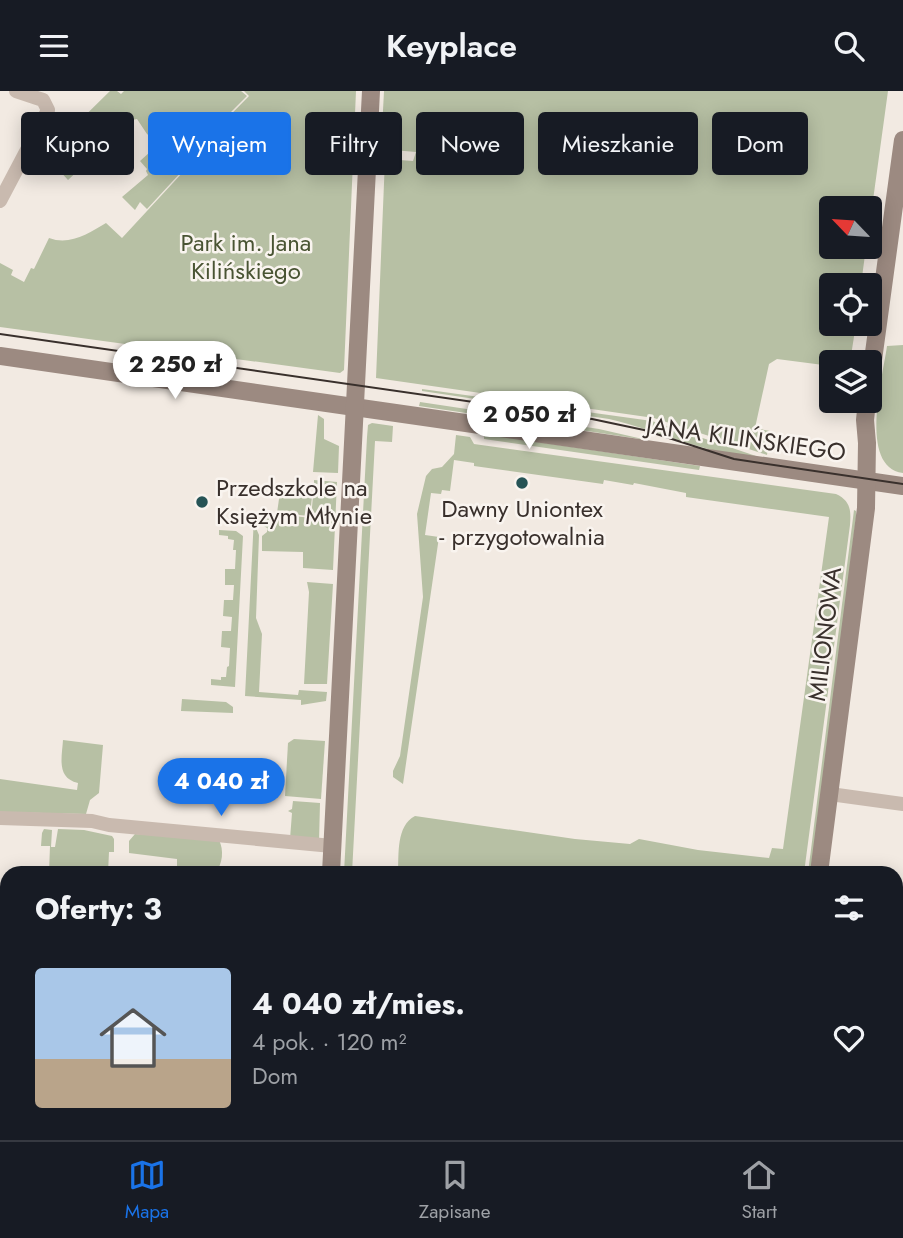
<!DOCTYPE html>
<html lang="pl">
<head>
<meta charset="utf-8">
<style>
	:root { --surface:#171b24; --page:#242831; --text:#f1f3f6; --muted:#9ea1a6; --line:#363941; --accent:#1a73e8 }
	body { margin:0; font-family:Jost,sans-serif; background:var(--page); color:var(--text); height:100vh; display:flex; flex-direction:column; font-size:26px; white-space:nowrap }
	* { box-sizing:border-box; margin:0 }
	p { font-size:23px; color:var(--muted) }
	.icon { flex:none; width:38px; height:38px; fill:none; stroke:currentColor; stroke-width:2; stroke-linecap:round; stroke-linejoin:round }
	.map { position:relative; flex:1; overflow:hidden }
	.details { position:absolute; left:0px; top:775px; width:903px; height:275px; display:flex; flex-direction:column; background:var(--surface); border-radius:21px 21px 0 0; box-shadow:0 4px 18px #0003 }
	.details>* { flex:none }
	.hud { position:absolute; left:21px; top:21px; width:861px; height:63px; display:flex; gap:14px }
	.needle { width:46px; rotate:295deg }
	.tools { position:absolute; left:819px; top:105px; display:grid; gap:14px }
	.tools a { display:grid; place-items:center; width:63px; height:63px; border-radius:7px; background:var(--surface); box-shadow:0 4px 18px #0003; font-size:35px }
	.price { position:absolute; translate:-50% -60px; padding:0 16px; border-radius:24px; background:#fff; color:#222; font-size:23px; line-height:46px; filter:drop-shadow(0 2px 4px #0008) }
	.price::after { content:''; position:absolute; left:50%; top:42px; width:21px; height:16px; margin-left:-10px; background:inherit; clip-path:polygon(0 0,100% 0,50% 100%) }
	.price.current { background:var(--accent); color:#fff }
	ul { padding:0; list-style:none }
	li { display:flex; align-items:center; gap:21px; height:175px; padding:0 35px }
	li+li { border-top:2px solid var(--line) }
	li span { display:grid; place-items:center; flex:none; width:196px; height:140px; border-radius:7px; color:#555 }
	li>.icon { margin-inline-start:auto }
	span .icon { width:84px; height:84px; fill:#fffc; stroke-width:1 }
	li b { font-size:30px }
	h2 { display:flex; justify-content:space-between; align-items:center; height:84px; padding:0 35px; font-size:30px }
	.chip { padding:0 24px; border-radius:7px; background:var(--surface); box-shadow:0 4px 18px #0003; font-size:24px; line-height:63px }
	.chip.current { background:var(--accent); color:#fff }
	header { display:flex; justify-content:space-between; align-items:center; height:91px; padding:0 35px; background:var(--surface); font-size:32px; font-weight:600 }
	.menu { display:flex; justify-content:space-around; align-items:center; height:98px; border-top:2px solid var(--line); background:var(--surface); font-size:19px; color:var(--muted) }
	.menu a { display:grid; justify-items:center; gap:4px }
	.menu .current { color:var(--accent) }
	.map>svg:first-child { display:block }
	.green { fill:#b7c0a4 }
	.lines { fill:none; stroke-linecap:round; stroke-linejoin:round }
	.street { stroke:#c9baaf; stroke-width:14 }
	.secondary { stroke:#9c8a81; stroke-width:18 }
	.tram { stroke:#39302c; stroke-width:2 }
	.poi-dot { fill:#265456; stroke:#f9f4ef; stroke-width:2.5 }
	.labels { text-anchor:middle; stroke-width:5; stroke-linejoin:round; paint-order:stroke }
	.park-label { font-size:24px; fill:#495433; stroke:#f9f4ef }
	.street-label { font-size:24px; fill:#39302c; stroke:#f9f4ef }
	.poi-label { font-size:24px; fill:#39302c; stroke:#f9f4ef; text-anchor:start }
</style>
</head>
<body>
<header><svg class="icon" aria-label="menu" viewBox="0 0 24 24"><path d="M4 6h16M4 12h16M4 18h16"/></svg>Keyplace<svg class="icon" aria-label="search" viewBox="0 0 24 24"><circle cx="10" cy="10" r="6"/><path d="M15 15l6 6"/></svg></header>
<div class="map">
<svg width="903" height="1049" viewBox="0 0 903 1049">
	<rect width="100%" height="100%" fill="#f2eae2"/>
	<!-- green -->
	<g class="green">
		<path d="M 110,0 L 117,0 L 121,3 L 124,0 L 241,0 L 247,5 L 186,66 L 183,79 L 147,118 L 140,111 L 135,119 L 122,106 L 148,84 L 146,80 L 147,78 L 140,70 L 150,61 L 156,66 L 165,57 L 147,43 L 137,28 L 132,29 L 68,89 L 58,78 L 59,72 L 48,61 Z"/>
		<path d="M 244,0 L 356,0 L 344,279 L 340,282 L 0,236 L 0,172 L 13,179 L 11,184 L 24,191 L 31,177 L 34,178 L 49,147 C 70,155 89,142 106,132 L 122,147 L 184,80 L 188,67 L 249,5 Z"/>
		<path d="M 384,0 L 888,0 L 870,131 L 870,117 L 831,117 L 831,156 L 866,156 L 861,194 L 831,194 L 831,233 L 856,233 L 850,271 L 831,271 L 831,275 L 777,268 L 769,273 L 755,337 L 770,340 L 767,364 L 654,327 L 376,287 L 385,68 L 413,70 L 416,61 L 381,58 Z"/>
		<path d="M 903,254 L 903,382 C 858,376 883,285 887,255 Z"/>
		<path d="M 422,298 L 652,330 L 756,365 C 705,364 658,339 609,328 L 422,300 Z"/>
		<path d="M 420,311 L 599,338 L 647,349 L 419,315 Z"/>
		<path d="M 318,324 L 324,328 L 324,348 L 339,355 L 338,382 L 313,381 Z"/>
		<path d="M 372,332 L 393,335 L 392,351 L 375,350 L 352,782 L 344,782 L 367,346 L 368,334 Z"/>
		<path d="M 484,343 L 700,375 L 699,379 L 484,348 Z"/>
		<path d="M 456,344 L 470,346 L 474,353 L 836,403 C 851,410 851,420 850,434 L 804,782 L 398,782 C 399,763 396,735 415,725 L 575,748 L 630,753 L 639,748 L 698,759 L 769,767 L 772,757 L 783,758 L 829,426 L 686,406 L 686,402 L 634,392 L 633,394 L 604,389 L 603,393 L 474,375 L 474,372 L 454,369 L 450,400 L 442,399 L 441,403 L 431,402 L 425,444 L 439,446 L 403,693 L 393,686 L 393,680 L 400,665 L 423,506 L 417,423 L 426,385 L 432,378 L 442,376 L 454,363 Z"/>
		<path d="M 314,389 L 337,391 L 333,479 L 303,477 L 303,461 L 262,460 L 262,445 L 267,441 L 267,437 L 261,433 L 256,437 L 259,444 L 256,527 L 262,543 L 259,601 L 298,604 L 299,599 L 327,601 L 326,610 L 301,614 L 301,609 L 245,605 L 254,426 L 275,428 L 276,423 L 311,427 L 313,405 L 332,405 L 332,394 L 314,393 Z"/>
		<path d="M 280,401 L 312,405 L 310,425 L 277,422 Z"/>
		<path d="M 854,419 L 856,420 L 856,428 L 812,782 L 808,782 Z"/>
		<path d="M 219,439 L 236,440 L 243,445 L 235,596 L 211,594 L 211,588 L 221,589 L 221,586 L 226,586 L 227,576 L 229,575 L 230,557 L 221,556 L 222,540 L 231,540 L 232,526 L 223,525 L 224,509 L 233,509 L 234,494 L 225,494 L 225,478 L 235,478 L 236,459 L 233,459 L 234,449 L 228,448 L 228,445 L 219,444 Z"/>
		<path d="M 307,491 L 333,493 L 327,593 L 304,593 L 309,501 Z"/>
		<path d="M 182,608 L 226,611 L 233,616 L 233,622 L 181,620 Z"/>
		<path d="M 294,648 L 325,650 L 321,708 L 285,705 L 288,652 Z"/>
		<path d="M 63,649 L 103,654 L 99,702 L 90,709 L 86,723 L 0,721 L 0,688 L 77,699 L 78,692 C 56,687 62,666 63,649 Z"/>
		<path d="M 293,710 L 320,712 L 319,751 L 290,748 L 292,722 L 288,720 L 292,718 Z"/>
		<path d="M 44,738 L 52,739 L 51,756 L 55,756 L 58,738 L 84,739 L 112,745 L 114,748 L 114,761 L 109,761 L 108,782 L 49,782 L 50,755 L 41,755 L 42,742 Z"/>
		<path d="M 135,743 L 219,749 C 224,759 223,773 215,782 L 177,782 L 177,768 L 129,762 L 129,750 Z"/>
	</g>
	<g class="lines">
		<!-- street -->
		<g class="street">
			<path d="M 0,110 L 48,19 L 43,9 L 16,0"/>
			<path d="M 830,703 L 903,713"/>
			<path d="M 0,727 L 92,730 L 109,734 L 332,755"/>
			<path d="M 896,844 L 903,845"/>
			<path d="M 533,1049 L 533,1043"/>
			<path d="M 636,1049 L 636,1043"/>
		</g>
		<!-- secondary -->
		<g class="secondary">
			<path d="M 0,265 L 903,395"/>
			<path d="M 870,291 L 903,49"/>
			<path d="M 331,782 L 371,0"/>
			<path d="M 819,782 L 866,417 L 867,352 L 865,329 L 867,310"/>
			<path d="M 318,1049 L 318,1043"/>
			<path d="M 784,1049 L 785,1043"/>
		</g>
		<!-- tram -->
		<path class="tram" d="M 0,243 L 592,328 L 644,339 L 734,368 L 903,393"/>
	</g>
	<!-- markers -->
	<g class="poi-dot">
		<circle cx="522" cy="392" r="7"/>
		<circle cx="202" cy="411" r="7"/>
	</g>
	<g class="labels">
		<!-- park labels -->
		<g class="park-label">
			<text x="246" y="160">Park im. Jana<tspan x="246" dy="28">Kilińskiego</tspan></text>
		</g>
		<!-- street labels -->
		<g class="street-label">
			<text transform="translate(746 348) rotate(8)" y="8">JANA KILIŃSKIEGO</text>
			<text transform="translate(825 543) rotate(-83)" y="8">MILIONOWA</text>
		</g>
		<!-- poi labels -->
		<g class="poi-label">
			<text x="216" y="405">Przedszkole na<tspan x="216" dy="28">Księżym Młynie</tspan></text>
			<text x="522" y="426" text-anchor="middle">Dawny Uniontex<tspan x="522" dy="28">- przygotowalnia</tspan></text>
		</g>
	</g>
</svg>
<div class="tools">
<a><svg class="needle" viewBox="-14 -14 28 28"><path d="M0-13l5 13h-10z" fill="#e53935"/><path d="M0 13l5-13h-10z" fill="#9ea1a6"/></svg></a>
<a><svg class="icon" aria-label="locate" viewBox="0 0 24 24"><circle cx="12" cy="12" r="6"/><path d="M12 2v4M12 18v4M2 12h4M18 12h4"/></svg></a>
<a><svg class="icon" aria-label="layers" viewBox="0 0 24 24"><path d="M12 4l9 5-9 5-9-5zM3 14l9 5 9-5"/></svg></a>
</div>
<b class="price" style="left:175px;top:310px">2 250 zł</b>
<b class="price" style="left:529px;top:360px">2 050 zł</b>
<b class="price current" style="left:221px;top:727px">4 040 zł</b>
<div class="hud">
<a class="chip">Kupno</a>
<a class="chip current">Wynajem</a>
<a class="chip">Filtry</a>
<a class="chip">Nowe</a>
<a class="chip">Mieszkanie</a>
<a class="chip">Dom</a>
</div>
<section class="details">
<h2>Oferty: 3<svg class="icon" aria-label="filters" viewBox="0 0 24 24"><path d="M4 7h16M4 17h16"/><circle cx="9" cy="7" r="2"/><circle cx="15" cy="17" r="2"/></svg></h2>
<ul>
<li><span style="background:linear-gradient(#a9c7e8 65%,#b9a48a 0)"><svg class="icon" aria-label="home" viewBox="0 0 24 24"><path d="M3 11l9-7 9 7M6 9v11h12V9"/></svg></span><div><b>4 040 zł/mies.</b><p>4 pok. · 120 m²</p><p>Dom</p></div><svg class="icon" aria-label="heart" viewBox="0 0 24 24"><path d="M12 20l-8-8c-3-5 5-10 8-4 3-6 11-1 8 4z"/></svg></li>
</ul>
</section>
</div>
<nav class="menu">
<a class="current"><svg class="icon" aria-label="map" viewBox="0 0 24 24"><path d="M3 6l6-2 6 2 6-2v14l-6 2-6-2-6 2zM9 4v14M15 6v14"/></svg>Mapa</a>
<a><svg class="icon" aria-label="saved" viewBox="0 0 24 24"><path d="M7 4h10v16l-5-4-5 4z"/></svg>Zapisane</a>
<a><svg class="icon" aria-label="home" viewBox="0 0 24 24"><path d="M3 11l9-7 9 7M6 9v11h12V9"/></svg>Start</a>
</nav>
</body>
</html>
